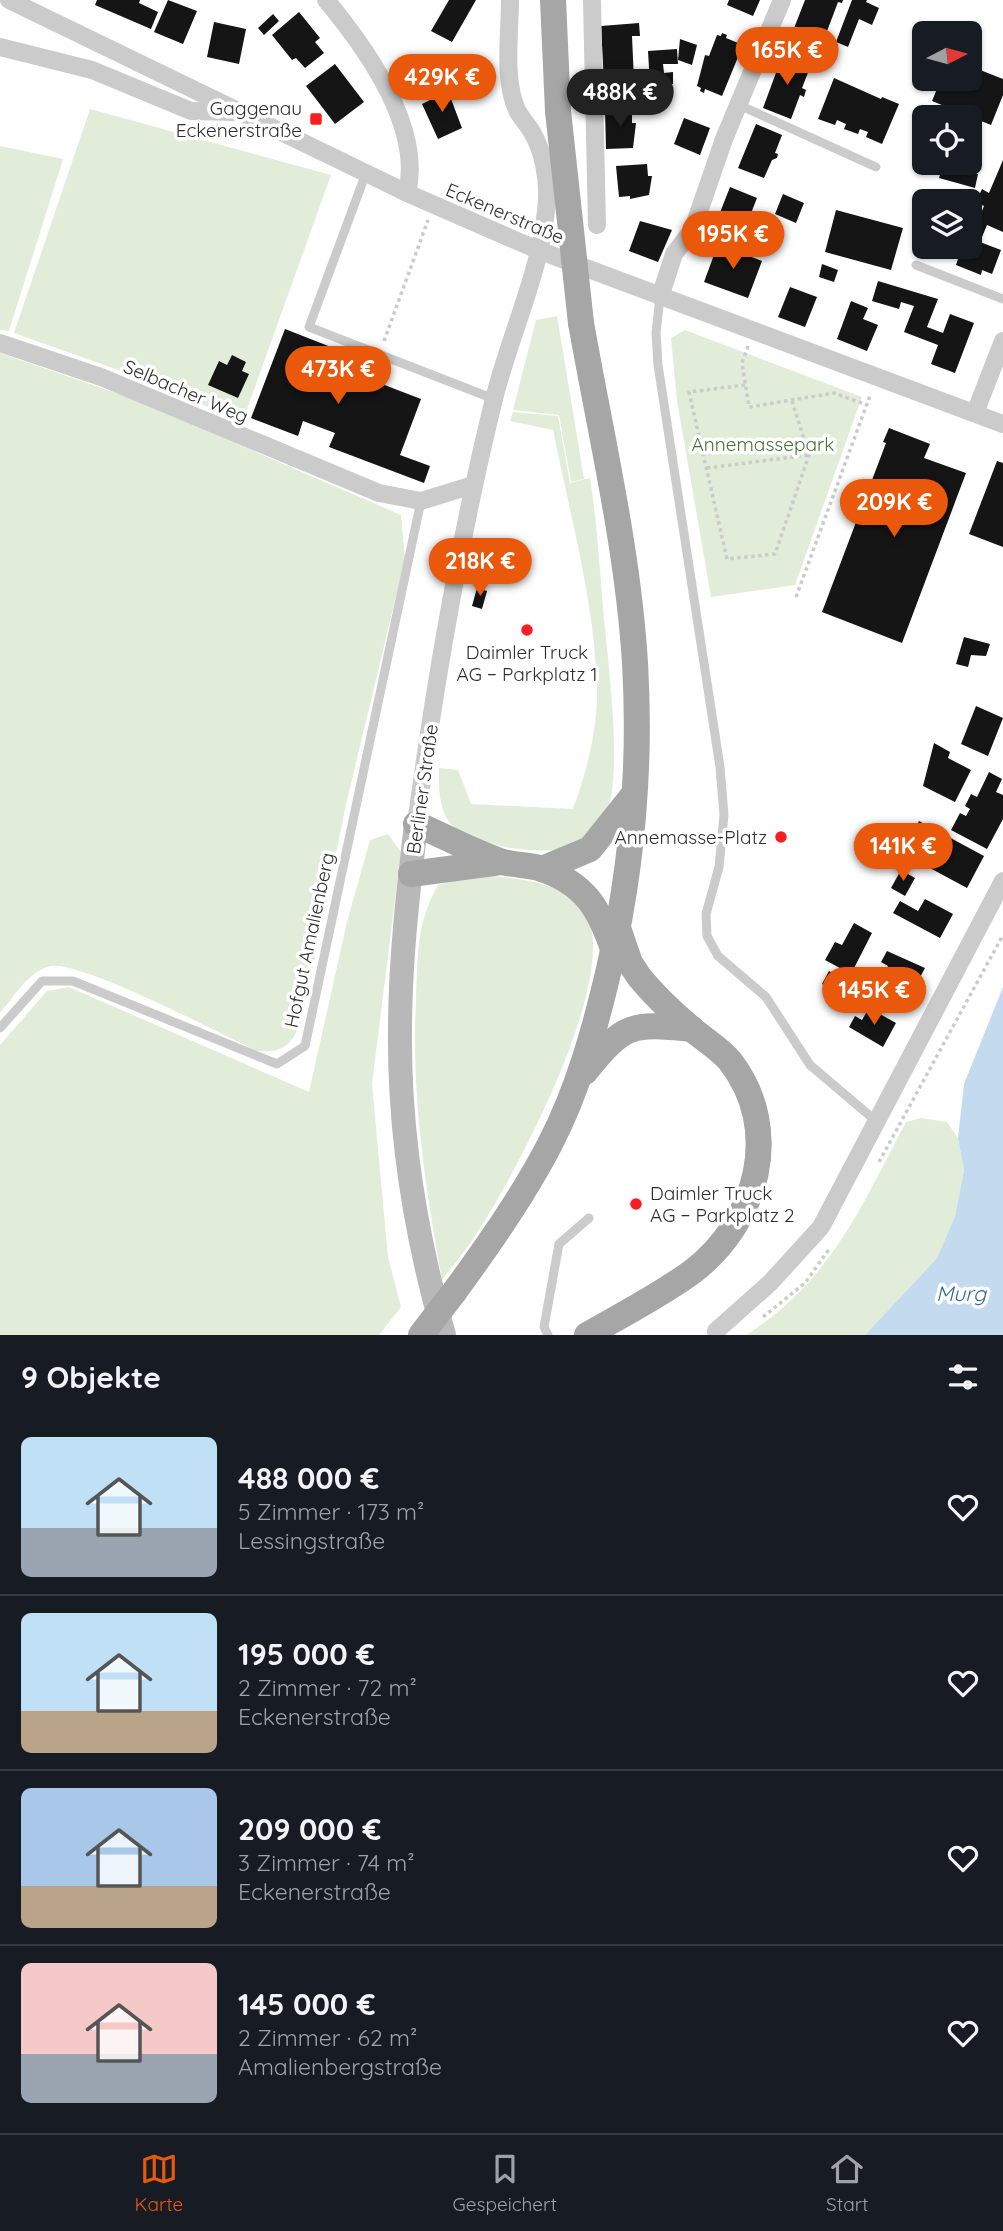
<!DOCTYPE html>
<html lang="de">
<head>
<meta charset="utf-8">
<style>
	:root { --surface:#171b24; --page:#242831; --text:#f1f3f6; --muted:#9ea1a6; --line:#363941; --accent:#ea580c }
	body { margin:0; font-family:Quicksand,sans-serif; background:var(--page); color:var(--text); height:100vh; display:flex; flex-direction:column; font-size:26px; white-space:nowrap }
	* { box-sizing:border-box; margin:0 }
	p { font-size:23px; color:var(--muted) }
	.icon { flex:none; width:38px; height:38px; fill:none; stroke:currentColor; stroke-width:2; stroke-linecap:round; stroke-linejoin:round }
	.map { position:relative; height:1335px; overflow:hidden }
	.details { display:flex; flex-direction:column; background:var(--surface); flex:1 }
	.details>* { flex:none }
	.needle { width:46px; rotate:84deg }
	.fabs { position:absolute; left:912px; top:21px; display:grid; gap:14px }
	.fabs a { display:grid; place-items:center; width:70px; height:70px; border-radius:10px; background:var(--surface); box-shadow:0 2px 5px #0004; font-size:35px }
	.price { position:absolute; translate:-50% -60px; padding:0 16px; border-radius:24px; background:var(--accent); color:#fff; font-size:23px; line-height:46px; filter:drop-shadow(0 2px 4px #0008) }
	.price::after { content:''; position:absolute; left:50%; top:42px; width:21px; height:16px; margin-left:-10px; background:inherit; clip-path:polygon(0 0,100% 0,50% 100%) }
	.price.on { background:#222; color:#fff }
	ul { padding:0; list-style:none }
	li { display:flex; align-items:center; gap:21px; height:175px; padding:0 21px }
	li+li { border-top:2px solid var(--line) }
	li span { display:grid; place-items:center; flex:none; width:196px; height:140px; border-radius:10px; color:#555 }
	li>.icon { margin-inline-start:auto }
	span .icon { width:84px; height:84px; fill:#fffc; stroke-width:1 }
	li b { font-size:30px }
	h2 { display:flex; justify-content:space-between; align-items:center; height:84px; padding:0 21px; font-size:30px }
	.dock { display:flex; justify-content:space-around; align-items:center; height:98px; border-top:2px solid var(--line); background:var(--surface); font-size:19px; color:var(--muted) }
	.dock a { display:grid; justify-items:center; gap:4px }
	.dock .on { color:var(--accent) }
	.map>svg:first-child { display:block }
	.green { fill:#e2edd9 }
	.water { fill:#c4dbef }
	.building { fill:#151515 }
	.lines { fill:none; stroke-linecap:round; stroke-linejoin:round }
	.path { stroke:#cbcbcb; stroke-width:3.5; stroke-dasharray:3.5 3.5; stroke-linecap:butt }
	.lane { stroke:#cbcbcb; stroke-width:9 }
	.street { stroke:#cbcbcb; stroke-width:18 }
	.secondary { stroke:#b8b8b8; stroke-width:24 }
	.primary { stroke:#a6a6a6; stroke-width:26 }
	.primary-bridge { stroke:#a6a6a6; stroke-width:26 }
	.poi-dot { fill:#f61e20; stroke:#fff; stroke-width:2.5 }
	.labels { text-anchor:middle; stroke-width:7; stroke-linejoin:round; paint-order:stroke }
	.poi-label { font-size:19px; fill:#2e2e2e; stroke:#fff; text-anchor:end }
	.street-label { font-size:19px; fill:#2e2e2e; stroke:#fff }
	.park-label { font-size:19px; fill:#4d6d37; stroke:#fff }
	.water-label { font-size:21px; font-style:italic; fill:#346a97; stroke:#fff }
</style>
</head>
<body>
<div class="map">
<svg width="1003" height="1335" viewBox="0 0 1003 1335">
	<rect width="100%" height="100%" fill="#fff"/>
	<!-- green -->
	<g class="green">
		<path d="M 90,109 L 331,175 L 242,423 L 163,386 L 14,333 Z"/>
		<path d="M 0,146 L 63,159 L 9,331 L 0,330 Z"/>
		<path d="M 557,316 L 584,479 L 571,482 L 559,415 L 513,410 L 536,320 Z"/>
		<path d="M 685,330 L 862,397 L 795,585 L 711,597 L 677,401 L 671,338 Z"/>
		<path d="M 0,353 L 136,400 L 401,515 L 405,559 L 347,800 L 302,1019 C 292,1045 284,1053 257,1051 C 221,1034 82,961 51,966 C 29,970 14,997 0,1013 Z"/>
		<path d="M 513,412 L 558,416 L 570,483 L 590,478 C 597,521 599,563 603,606 C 606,651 626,781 604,818 C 599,826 581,844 573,847 C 545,856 470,847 451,824 C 438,809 439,786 439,768 L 458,770 L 471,804 L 573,809 C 586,774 597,731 597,694 C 596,606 570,516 553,430 L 510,421 Z"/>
		<path d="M 388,834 L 401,852 L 372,1084 L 388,1257 L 401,1307 L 379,1335 L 0,1335 L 0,1045 L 47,991 L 69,987 L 309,1092 L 347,922 L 370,840 Z"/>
		<path d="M 478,874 C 512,879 558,879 582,908 C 629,964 513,1179 477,1233 C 467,1249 454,1264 442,1280 C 425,1183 411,1097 416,998 C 418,955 416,924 438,885 Z"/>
		<path d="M 921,1118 L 947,1122 L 958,1138 L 964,1170 L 955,1216 L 937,1258 L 865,1335 L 746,1335 C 830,1282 861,1207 906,1122 Z"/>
	</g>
	<!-- water -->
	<path class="water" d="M 1003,987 L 1003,1335 L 865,1335 L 937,1258 L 955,1216 L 964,1170 L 958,1138 L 964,1084 Z"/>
	<!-- building -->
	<g class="building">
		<path d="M 97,0 L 140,0 L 139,3 L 158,12 L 151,29 L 95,5 Z"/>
		<path d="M 168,0 L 197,11 L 183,44 L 154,32 Z"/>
		<path d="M 449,0 L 476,0 L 452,42 L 431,31 Z"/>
		<path d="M 729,0 L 760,0 L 753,16 L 727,5 Z"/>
		<path d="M 805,0 L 843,0 L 842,3 L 838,2 L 832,18 L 824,39 L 828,40 L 826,46 L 822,45 L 821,48 L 791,36 Z"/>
		<path d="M 852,0 L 867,0 L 866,2 L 879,8 L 872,25 L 859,19 L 848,47 L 836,42 Z"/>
		<path d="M 299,12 L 320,38 L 315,42 L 324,53 L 305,68 L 296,58 L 292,60 L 272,35 Z"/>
		<path d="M 273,14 L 279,21 L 264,35 L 258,28 Z"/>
		<path d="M 214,22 L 246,29 L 239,64 L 207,57 Z"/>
		<path d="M 639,23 L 640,36 L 632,36 L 634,81 L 604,83 L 601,26 Z"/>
		<path d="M 722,33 L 727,35 L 726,38 L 743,45 L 722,96 L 705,89 L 704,93 L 700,91 L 701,88 L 697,86 L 705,55 L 709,56 L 717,35 L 721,36 Z"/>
		<path d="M 680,39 L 697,45 L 692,65 L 678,60 Z"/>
		<path d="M 677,49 L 678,64 L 663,64 L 664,73 L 673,72 L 673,84 L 650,85 L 648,51 Z"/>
		<path d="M 783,54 L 811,65 L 802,88 L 806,90 L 804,97 L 800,95 L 791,119 L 763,108 Z"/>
		<path d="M 335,64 L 364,102 L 335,124 L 306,86 Z"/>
		<path d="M 970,66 L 1003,79 L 1003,95 L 991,125 L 932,101 L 941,79 L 970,79 Z"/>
		<path d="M 834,78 L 881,99 L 882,97 L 899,104 L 882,144 L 866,137 L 868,132 L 860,129 L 858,134 L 844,129 L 846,124 L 837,120 L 835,125 L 818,119 Z"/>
		<path d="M 441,88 L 443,94 L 448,91 L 462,128 L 438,139 L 422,104 L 434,98 L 431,92 Z"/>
		<path d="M 632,108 L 632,123 L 636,123 L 633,148 L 606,149 L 605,109 Z"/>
		<path d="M 684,118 L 710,128 L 700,155 L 674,144 Z"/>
		<path d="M 756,124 L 782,135 L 775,153 L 778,154 L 777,158 L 772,160 L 764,178 L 738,168 Z"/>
		<path d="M 1003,160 L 1003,232 L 987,225 L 982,237 L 970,233 L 970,218 L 978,221 L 984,206 L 976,202 L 982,189 L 989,193 Z"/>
		<path d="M 647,164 L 648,176 L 652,176 L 649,195 L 630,199 L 630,196 L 619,197 L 616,166 Z"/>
		<path d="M 943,165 L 978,174 L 975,188 L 939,178 Z"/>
		<path d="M 730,187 L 757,198 L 746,226 L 719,215 Z"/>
		<path d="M 783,194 L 804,203 L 796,223 L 775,214 Z"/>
		<path d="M 836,210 L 903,228 L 891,270 L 825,252 Z"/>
		<path d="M 640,221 L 672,230 L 658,262 L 629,251 Z"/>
		<path d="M 972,239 L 1001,250 L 992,274 L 982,270 L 981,275 L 956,265 L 960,253 L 966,255 Z"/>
		<path d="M 718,244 L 762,261 L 748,298 L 704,282 Z"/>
		<path d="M 822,264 L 838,270 L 834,282 L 819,277 Z"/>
		<path d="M 878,281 L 938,299 L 927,327 L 943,333 L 950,314 L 974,323 L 955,373 L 931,364 L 938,345 L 904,332 L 914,306 L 901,302 L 899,309 L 872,301 Z"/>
		<path d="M 790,287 L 817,297 L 805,327 L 778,317 Z"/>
		<path d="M 851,301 L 868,308 L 863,319 L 878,325 L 867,351 L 837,339 Z"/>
		<path d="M 285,329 L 336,349 L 330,364 L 421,399 L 400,455 L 430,466 L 424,483 L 329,447 L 335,433 L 303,421 L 298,436 L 251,418 Z"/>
		<path d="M 232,355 L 246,362 L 242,371 L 249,374 L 238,398 L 208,385 L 219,361 L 227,365 Z"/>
		<path d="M 889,428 L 930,444 L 924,458 L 966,473 L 902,643 L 822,612 L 886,443 L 883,442 Z"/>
		<path d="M 997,461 L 1003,463 L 1003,547 L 969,534 Z"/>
		<path d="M 477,588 L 487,591 L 482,609 L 472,606 Z"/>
		<path d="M 964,637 L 990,644 L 986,656 L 971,655 L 968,667 L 956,664 Z"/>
		<path d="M 976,706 L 1003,718 L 988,756 L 961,744 Z"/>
		<path d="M 934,743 L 950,752 L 948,758 L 971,770 L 955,802 L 923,786 Z"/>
		<path d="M 989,772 L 1002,779 L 996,792 L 1003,795 L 1003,819 L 987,849 L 951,830 L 960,813 L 966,816 L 970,809 L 965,806 L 971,794 L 977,797 Z"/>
		<path d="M 919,821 L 984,856 L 967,888 L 902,853 Z"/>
		<path d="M 901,870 L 915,878 L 905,896 L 891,888 Z"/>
		<path d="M 925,899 L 953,914 L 940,938 L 893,913 L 900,901 L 918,911 Z"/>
		<path d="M 854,923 L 872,933 L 851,974 L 825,960 L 835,942 L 842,945 Z"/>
		<path d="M 887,951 L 925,968 L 910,996 L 881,980 L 888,966 L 881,962 Z"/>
		<path d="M 829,971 L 854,985 L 841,1009 L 825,1001 L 831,990 L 822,984 Z"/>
		<path d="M 869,1008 L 896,1023 L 883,1047 L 849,1027 L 855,1016 L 862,1020 Z"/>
	</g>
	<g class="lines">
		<!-- path -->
		<g class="path">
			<path d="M 384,341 L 428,220"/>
			<path d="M 748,346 L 742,363 L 749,407 L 834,393 L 867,405"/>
			<path d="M 745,385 L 689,392 L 727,559 L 775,554 L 809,455 L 792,401"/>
			<path d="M 707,468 L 809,455"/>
			<path d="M 796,597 L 871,393"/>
			<path d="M 879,1162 L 1003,935"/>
			<path d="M 763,1317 L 805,1283 L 830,1248"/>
		</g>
		<!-- lane -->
		<g class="lane">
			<path d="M 739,105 L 876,167"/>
			<path d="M 366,173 L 309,327 L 494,399"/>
			<path d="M 916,265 L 1003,299"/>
			<path d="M 660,297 L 656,333 L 658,365 L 720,767 L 724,815 L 719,867 L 706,914 L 707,936 L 718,956 L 766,997 L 810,1065 L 876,1121"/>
			<path d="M 0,1028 L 42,981 L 73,981 L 277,1064 L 305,1046 L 421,501"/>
			<path d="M 548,1335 L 544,1327 L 559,1244 L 589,1218"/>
		</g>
		<!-- street -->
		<g class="street">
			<path d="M 9,0 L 407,193 L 538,250 L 1003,424"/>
			<path d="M 326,0 C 366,48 423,128 407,193"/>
			<path d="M 592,0 L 597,225"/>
			<path d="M 0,47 L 92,70 L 191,111 L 234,112"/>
			<path d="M 660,297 L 674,254 L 693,229 L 724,139 L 782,0"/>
			<path d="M 0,343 L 101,377 L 379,493 L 421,501 L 473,485"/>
			<path d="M 975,413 L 1003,341"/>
			<path d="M 416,824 C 435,683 459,542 493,403 C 509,336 543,268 547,199 C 548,177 543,151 532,132 C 528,125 521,118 517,110 C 503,80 510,33 510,0"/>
			<path d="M 716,1331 L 770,1283 L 821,1227 L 1003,881"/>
		</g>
		<!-- secondary -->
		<path class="secondary" d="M 416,824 C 408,893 400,962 400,1031 C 399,1133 416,1237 444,1335"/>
		<!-- primary -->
		<g class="primary">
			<path d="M 553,0 L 558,111"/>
			<path d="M 416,824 C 444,836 471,851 500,861 C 513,866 529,864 542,869 C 585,884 599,908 613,949"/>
			<path d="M 542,869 L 590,849 L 634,794"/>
			<path d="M 411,874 L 501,862"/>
			<path d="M 585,1072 C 624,1023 632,1023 692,1029"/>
			<path d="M 455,1291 C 489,1244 523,1196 550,1144 C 578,1090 595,1029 609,969 C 632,869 641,766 635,663 C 628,549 601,436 581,323"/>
			<path d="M 587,1335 C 622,1315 659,1296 692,1272 C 758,1222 783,1129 730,1061 C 720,1049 705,1040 693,1030 C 674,1014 656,997 640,978 L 630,963 L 618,928"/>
		</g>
		<!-- primary-bridge -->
		<g class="primary-bridge">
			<path d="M 558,111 L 581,323"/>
			<path d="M 421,1335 L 455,1291"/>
		</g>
	</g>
	<!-- markers -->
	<g class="poi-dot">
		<rect x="309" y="112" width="14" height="14" rx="3.5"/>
		<circle cx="527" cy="630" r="7"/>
		<circle cx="781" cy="837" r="7"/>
		<circle cx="636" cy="1204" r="7"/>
	</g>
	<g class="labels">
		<!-- poi labels -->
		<g class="poi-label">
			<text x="302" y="115">Gaggenau<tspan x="302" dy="22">Eckenerstraße</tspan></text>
			<text x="527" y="659" text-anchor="middle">Daimler Truck<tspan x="527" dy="22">AG − Parkplatz 1</tspan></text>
			<text x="767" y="844">Annemasse-Platz</text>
			<text x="650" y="1200" text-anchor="start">Daimler Truck<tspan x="650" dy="22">AG − Parkplatz 2</tspan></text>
		</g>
		<!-- street labels -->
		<g class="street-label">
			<text transform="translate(505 213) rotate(23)" y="7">Eckenerstraße</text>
			<text transform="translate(186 391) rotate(23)" y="7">Selbacher Weg</text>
			<text transform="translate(422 789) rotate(-82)" y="7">Berliner Straße</text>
			<text transform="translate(309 940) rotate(-78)" y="7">Hofgut Amalienberg</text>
		</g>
		<!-- park labels -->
		<g class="park-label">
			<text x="763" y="451">Annemassepark</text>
		</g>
		<!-- water labels -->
		<g class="water-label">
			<text x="961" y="1301">Murg</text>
		</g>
	</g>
</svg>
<div class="fabs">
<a><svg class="needle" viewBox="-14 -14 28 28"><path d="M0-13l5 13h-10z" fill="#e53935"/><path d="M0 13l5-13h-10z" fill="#9ea1a6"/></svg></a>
<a><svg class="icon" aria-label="locate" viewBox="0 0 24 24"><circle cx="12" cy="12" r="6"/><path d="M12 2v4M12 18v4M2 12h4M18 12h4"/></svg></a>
<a><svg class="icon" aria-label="layers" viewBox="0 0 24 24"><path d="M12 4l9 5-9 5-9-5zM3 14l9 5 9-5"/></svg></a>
</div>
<b class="price" style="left:787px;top:87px">165K €</b>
<b class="price" style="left:442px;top:114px">429K €</b>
<b class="price on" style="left:620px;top:129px">488K €</b>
<b class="price" style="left:733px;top:271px">195K €</b>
<b class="price" style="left:338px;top:406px">473K €</b>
<b class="price" style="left:894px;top:539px">209K €</b>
<b class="price" style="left:480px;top:598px">218K €</b>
<b class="price" style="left:903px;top:883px">141K €</b>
<b class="price" style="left:874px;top:1027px">145K €</b>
</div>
<section class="details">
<h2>9 Objekte<svg class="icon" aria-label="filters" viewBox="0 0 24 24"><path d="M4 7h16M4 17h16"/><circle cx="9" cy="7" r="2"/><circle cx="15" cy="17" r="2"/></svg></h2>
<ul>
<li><span style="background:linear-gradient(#bfe0f5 65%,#9aa5b1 0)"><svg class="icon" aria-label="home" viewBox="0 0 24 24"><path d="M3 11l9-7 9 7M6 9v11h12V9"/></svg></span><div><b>488 000 €</b><p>5 Zimmer · 173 m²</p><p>Lessingstraße</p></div><svg class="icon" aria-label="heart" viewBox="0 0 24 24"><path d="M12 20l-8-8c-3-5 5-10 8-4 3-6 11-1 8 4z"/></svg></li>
<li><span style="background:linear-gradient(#bfe0f5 70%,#b9a48a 0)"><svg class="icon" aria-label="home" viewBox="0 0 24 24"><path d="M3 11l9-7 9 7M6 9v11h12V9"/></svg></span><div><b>195 000 €</b><p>2 Zimmer · 72 m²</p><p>Eckenerstraße</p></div><svg class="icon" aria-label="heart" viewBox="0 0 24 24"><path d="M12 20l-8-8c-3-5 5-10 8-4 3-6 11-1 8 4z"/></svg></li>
<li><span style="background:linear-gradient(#a9c7e8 70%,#b9a48a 0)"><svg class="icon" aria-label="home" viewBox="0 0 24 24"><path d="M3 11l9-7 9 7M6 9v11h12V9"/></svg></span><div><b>209 000 €</b><p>3 Zimmer · 74 m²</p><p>Eckenerstraße</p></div><svg class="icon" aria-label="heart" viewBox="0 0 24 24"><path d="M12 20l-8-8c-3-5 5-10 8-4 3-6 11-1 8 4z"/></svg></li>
<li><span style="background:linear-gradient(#f6c9c9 65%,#9aa5b1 0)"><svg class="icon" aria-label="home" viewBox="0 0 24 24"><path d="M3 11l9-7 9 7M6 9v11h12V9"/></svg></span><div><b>145 000 €</b><p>2 Zimmer · 62 m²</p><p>Amalienbergstraße</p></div><svg class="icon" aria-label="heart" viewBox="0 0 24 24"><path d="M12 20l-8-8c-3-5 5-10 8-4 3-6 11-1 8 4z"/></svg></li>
</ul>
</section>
<nav class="dock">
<a class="on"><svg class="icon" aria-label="map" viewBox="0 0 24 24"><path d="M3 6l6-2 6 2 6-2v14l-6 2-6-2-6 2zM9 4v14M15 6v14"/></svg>Karte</a>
<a><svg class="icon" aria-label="saved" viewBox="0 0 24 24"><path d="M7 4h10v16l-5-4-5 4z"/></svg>Gespeichert</a>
<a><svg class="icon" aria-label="home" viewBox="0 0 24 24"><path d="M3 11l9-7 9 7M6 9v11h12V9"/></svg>Start</a>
</nav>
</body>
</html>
